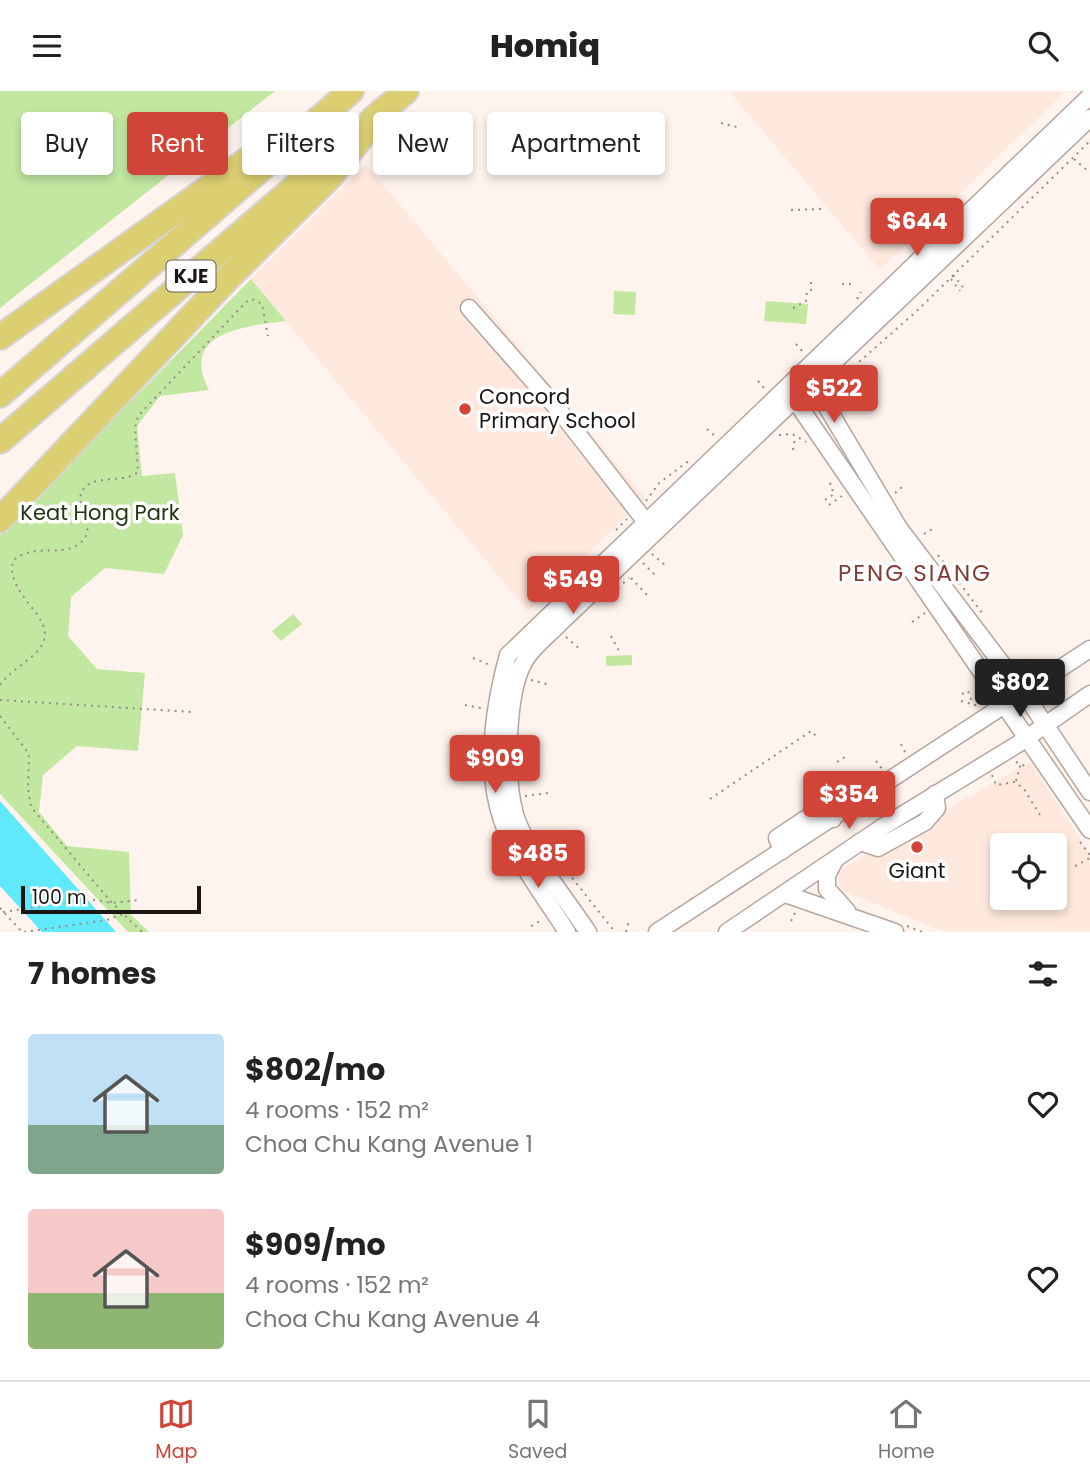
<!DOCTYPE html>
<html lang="en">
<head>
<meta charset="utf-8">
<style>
	:root { --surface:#fff; --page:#f2f2f2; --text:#222; --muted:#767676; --line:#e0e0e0; --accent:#d14438 }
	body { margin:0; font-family:Poppins,sans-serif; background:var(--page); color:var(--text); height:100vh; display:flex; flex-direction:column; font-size:26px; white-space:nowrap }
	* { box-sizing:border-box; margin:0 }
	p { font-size:23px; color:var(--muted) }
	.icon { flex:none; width:38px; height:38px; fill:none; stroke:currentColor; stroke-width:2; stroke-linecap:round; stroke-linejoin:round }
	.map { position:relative; height:841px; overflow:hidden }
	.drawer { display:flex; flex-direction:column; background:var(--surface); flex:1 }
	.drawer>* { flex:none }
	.banner { position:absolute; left:21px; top:21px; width:700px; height:63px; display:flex; gap:14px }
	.controls { position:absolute; left:990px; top:742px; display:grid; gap:14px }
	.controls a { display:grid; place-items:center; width:77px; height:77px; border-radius:7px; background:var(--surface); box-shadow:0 4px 10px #0003; font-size:35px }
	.scale { position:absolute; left:21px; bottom:18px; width:180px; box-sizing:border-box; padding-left:7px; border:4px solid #1b1613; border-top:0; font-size:19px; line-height:24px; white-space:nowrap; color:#1b1613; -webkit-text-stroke:5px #fff; paint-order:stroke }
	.price { position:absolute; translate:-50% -60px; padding:0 16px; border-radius:7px; background:var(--accent); color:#fff; font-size:23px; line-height:46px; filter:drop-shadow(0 2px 4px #0008) }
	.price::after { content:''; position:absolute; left:50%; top:42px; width:21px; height:16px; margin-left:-10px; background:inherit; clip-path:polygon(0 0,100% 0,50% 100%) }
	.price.current { background:#222; color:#fff }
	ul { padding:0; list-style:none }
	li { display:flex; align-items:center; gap:21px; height:175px; padding:0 28px }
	li span { display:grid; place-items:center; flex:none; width:196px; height:140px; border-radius:7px; color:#555 }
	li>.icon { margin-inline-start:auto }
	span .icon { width:84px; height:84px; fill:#fffc; stroke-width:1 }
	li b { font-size:30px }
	h2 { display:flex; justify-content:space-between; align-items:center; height:84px; padding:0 28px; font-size:30px }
	.chip { padding:0 24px; border-radius:7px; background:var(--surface); box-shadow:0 4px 10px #0003; font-size:24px; line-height:63px }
	.chip.current { background:var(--accent); color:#fff }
	header { display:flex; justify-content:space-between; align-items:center; height:91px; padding:0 28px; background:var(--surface); font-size:32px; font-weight:800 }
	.menu { display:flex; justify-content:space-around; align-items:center; height:98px; border-top:2px solid var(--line); background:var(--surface); font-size:19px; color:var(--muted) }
	.menu a { display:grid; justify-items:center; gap:4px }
	.menu .current { color:var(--accent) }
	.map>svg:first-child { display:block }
	.built { fill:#ffe8dd; fill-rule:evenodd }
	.green { fill:#c2e7a1 }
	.water { fill:#5fe9fb }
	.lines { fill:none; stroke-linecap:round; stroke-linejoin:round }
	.minor-casing { stroke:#b4a69f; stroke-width:19 }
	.highway-casing { stroke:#d6d5d5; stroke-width:28 }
	.path { stroke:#958c88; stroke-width:2; stroke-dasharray:2 5; stroke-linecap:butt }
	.minor { stroke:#fff; stroke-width:16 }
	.highway { stroke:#dccf72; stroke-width:24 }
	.poi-dot { fill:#d14438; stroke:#fff; stroke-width:2.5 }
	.labels { text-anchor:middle; stroke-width:7; stroke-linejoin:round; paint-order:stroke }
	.shield { fill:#fff; stroke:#5f5c5a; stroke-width:2 }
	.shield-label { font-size:19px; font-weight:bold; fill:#1b1613 }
	.poi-label { font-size:21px; fill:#1b1613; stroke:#fff; text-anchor:start }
	.park-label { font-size:21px; fill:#243512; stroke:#fff }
	.neighbourhood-label { font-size:23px; letter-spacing:2px; fill:#823b33; stroke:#fff }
</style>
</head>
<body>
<header><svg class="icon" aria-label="menu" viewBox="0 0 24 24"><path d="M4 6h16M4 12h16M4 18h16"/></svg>Homiq<svg class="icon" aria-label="search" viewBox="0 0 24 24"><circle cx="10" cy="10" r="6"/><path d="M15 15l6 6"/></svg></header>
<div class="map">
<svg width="1090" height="841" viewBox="0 0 1090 841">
	<rect width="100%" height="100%" fill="#fff3ed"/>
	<!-- built -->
	<g class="built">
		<path d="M 729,0 L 1066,0 L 880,179 Z"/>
		<path d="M 366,73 L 645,407 L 528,520 L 251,188 Z"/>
		<path d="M 1030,671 L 1090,763 L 1090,841 L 945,841 L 840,799 L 837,781 ZM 1003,754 L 1055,754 L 1055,807 L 1003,807 Z"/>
	</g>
	<!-- green -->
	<g class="green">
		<path d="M 0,0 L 275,0 L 0,217 Z"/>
		<path d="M 251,188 L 286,230 C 248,235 178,240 209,299 L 160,305 L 137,335 L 142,385 L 175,382 L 183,444 L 164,483 L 105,477 L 71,506 L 68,545 L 97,578 L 145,582 L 138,660 L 77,655 L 43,684 L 39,721 L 67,755 L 129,761 L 131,824 L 149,841 L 128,841 L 0,703 L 0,444 Z"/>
		<path d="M 614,200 L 636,201 L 635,224 L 613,223 Z"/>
		<path d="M 766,210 L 808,213 L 806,233 L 764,230 Z"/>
		<path d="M 293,523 L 302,533 L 281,550 L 272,540 Z"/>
		<path d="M 632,564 L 632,574 L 606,575 L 606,565 Z"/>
	</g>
	<!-- water -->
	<path class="water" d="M 0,710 L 109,833 L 116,841 L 42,841 L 0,795 Z"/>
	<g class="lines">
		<!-- minor casing -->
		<g class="minor-casing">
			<g id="minor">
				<path d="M 469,217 L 562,323 L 646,431"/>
				<path d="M 809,286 L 899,437 L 1024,602 L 1090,701"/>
				<path d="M 790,302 L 1090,739"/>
				<path d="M 860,751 L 878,757 L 925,731 L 937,717 L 935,703"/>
				<path d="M 782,760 L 777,747 L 816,721 L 833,728"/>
				<path d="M 835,769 L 827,784 L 827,798 L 847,820"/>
				<path d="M 785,803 L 895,841"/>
				<path d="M 567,841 C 544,805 516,769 502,729 C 484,677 494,615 508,564 L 1090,5"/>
				<path d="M 588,841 C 567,809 525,758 515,723 C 505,688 506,603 524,571 C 532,556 549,544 560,532 L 1090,27"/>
				<path d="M 657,841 L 1090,558"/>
				<path d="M 727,841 L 884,735 L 1018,653 L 1090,603"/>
			</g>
		</g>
		<!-- highway casing -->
		<g class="highway-casing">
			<g id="highway">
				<path d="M 372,29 L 406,0"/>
				<path d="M 0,246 L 261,59"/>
				<path d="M 0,304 L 351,0"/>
				<path d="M 0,350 L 326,69"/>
				<path d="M 0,429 L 230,185 L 330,86 L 382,20"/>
			</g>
		</g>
		<!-- path -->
		<g class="path">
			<path d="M 564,28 L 573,34"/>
			<path d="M 721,32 L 741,37"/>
			<path d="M 548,43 L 552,48"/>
			<path d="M 1074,68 L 1089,81"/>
			<path d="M 791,119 L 821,118"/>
			<path d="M 953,184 L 963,196"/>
			<path d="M 951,188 L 960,200"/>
			<path d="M 842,193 L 851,193"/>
			<path d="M 811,200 L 811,187"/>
			<path d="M 857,208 L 861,201"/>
			<path d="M 793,217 L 806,210 L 807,200"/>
			<path d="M 796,253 L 803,261"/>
			<path d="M 758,290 L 764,297"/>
			<path d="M 839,306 L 842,290 L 859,271 L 919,218 L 1090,50"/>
			<path d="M 707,338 L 716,346"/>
			<path d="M 779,344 L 792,343 L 806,351"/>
			<path d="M 793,359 L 795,346"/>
			<path d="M 895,402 L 902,396"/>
			<path d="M 825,409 L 834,403 L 830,393 L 834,390"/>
			<path d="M 646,410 L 659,392 L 690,369"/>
			<path d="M 829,414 L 842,405"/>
			<path d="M 616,439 L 627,428"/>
			<path d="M 924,443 L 932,438"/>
			<path d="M 652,463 L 665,474"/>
			<path d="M 938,464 L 983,523"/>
			<path d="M 643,472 L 656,485"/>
			<path d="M 631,487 L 647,504"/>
			<path d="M 618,497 L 629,487"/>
			<path d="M 912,531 L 925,522"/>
			<path d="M 611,545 L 619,560"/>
			<path d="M 566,546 L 581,559"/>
			<path d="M 473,567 L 490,574"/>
			<path d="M 1037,568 L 1038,576"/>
			<path d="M 1019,574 L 1028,567"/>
			<path d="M 531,589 L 550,594"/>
			<path d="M 0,594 C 11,578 35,568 43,552 C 55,525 5,504 13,470 C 33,451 60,467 79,453 C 99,438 76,419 81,403 C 88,381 122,394 138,381 L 135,337 L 138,325 L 246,211 L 252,208 L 262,213 L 268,245"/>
			<path d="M 962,603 L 968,600 L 971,608 L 978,607"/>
			<path d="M 0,609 L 192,621"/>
			<path d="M 961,610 L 975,614"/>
			<path d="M 465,614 L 481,617"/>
			<path d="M 975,615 L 978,600"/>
			<path d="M 0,625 L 29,663 L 28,698 L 31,716 L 112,812 L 142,841"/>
			<path d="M 901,653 L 905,661"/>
			<path d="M 462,655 L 478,654"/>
			<path d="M 876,670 L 882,678"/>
			<path d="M 837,671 L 845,666"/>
			<path d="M 1016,671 L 1029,677"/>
			<path d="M 992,684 L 996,694 L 1015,691 L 1024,698 L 1040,724"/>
			<path d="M 1016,690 L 1021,672"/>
			<path d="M 525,705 L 548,702"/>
			<path d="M 710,708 L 811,640 L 816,645"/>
			<path d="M 1080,751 L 1090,764"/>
			<path d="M 546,754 L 615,841"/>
			<path d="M 1075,775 L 1090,767"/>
			<path d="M 0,817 L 22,841"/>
			<path d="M 3,821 L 89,808 L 112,812 L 139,809"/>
			<path d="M 791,830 L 795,822"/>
			<path d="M 531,835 L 542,829"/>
			<path d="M 907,835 L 922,841"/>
			<path d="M 24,841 L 107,829 L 123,823"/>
			<path d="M 626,841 L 629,830"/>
		</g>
		<!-- minor -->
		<use href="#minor" class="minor"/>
		<!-- highway -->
		<use href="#highway" class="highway"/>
	</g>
	<!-- markers -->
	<g class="poi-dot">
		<circle cx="465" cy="318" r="7"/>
		<circle cx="917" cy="756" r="7"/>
	</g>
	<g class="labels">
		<!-- shield labels -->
		<rect class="shield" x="166.5" y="169.5" width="49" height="31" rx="5"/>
		<g class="shield-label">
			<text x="191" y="192">KJE</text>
		</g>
		<!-- poi labels -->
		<g class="poi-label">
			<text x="479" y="313">Concord<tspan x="479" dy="24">Primary School</tspan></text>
			<text x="917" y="787" text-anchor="middle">Giant</text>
		</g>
		<!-- park labels -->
		<g class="park-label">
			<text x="100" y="429">Keat Hong Park</text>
		</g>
		<!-- neighbourhood labels -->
		<g class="neighbourhood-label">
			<text x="915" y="490">PENG SIANG</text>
		</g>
	</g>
</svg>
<div class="controls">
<a><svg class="icon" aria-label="locate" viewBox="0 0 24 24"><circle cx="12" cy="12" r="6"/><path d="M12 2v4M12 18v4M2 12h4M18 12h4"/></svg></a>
</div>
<div class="scale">100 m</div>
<b class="price" style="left:917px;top:167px">$644</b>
<b class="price" style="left:834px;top:334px">$522</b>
<b class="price" style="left:573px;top:525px">$549</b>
<b class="price current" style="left:1020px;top:628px">$802</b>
<b class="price" style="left:495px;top:704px">$909</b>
<b class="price" style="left:849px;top:740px">$354</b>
<b class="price" style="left:538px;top:799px">$485</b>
<div class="banner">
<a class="chip">Buy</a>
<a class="chip current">Rent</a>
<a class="chip">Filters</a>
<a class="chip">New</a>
<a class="chip">Apartment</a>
</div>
</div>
<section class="drawer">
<h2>7 homes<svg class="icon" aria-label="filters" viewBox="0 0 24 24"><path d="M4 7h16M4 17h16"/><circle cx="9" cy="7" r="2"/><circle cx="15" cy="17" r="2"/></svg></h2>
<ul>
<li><span style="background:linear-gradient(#bfe0f5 65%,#7fa58c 0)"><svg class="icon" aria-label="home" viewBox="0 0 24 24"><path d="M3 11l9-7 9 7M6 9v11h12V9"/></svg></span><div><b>$802/mo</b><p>4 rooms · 152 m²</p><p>Choa Chu Kang Avenue 1</p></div><svg class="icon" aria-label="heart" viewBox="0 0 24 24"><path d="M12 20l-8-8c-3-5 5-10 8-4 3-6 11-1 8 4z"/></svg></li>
<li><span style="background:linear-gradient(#f6c9c9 60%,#8fb573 0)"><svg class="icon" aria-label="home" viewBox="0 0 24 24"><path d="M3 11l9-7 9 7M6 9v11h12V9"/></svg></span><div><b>$909/mo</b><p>4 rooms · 152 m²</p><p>Choa Chu Kang Avenue 4</p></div><svg class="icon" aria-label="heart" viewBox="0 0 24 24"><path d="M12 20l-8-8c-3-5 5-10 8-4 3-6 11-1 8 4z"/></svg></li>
</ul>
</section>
<nav class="menu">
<a class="current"><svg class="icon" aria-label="map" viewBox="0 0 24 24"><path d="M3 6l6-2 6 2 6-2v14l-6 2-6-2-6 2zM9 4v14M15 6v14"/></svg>Map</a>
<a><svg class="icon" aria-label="saved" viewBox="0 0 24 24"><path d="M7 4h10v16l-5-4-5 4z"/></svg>Saved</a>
<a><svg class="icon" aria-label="home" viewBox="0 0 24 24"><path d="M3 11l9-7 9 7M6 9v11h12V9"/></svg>Home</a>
</nav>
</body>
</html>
